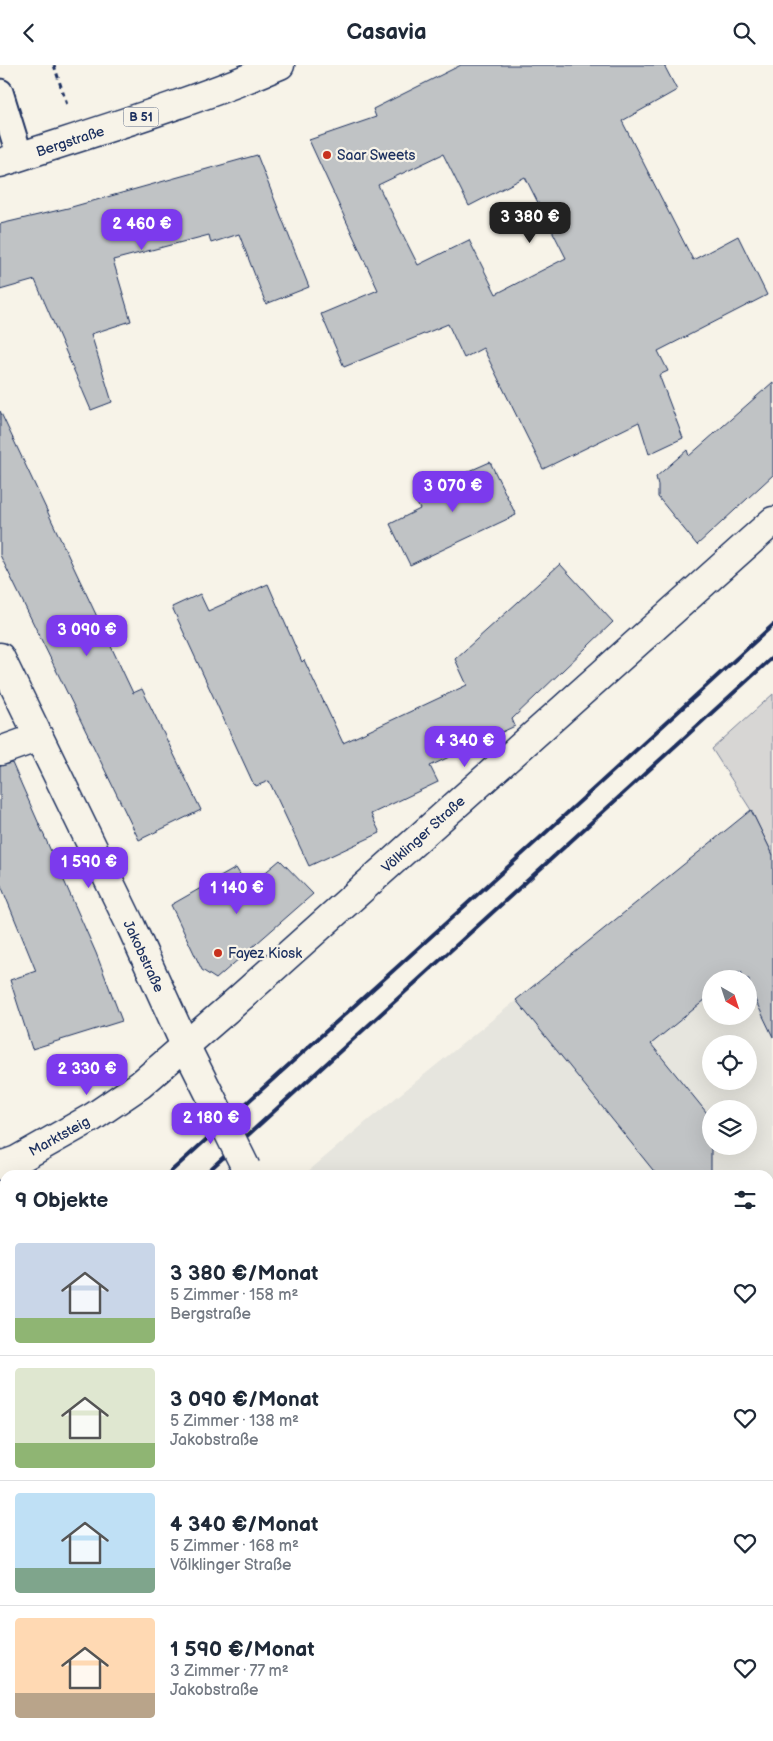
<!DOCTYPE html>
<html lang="de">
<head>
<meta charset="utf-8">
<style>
	:root { --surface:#fff; --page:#f2f2f3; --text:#1f2937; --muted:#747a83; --line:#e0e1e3; --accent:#7c3aed }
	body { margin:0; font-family:"Balsamiq Sans",sans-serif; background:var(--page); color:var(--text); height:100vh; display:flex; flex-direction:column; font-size:19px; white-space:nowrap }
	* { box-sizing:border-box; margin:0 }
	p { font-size:16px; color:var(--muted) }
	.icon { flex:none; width:28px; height:28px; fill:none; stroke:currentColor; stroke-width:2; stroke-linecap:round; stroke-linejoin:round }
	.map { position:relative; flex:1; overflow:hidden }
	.drawer { position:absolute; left:0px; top:1105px; width:774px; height:571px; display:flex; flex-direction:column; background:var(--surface); border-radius:15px 15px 0 0; box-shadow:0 5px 20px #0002 }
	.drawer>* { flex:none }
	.needle { width:32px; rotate:141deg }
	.controls { position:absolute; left:702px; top:905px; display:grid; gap:10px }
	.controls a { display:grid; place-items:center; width:55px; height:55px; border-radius:50%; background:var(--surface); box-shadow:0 5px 20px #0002; font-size:25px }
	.price { position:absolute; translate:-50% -42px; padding:0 11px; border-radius:10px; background:var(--accent); color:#fff; font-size:16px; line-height:32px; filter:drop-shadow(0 1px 2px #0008) }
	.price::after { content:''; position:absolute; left:50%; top:30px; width:15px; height:11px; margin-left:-8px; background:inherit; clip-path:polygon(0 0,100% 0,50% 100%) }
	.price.selected { background:#222; color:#fff }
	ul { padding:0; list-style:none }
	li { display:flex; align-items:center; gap:15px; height:125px; padding:0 15px }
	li+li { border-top:1px solid var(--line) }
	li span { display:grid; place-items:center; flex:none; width:140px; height:100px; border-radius:5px; color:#555 }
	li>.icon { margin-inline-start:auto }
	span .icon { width:60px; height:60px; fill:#fffc; stroke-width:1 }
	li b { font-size:21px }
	h2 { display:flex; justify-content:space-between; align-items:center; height:60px; padding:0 15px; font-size:21px }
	header { display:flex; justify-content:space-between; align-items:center; height:65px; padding:0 15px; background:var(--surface); font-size:22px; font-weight:700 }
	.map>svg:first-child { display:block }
	.built { fill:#e6e5de; fill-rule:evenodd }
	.green { fill:#d7d6d4; stroke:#798299 }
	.building { fill:#c0c3c5; stroke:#1b2f5e; fill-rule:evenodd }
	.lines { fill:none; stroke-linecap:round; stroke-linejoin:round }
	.service-casing { stroke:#1b2f5e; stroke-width:29 }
	.minor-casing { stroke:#1b2f5e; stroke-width:31 }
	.tertiary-casing { stroke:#1b2f5e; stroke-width:31 }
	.primary-casing { stroke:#1b2f5e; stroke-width:31 }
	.path { stroke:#1b2f5e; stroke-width:3; stroke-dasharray:5 4; stroke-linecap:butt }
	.service { stroke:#f7f3e8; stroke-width:25 }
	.minor { stroke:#f7f3e8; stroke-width:28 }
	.tertiary { stroke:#f7f3e8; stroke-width:28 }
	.primary { stroke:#f7f3e8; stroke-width:28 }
	.rail { stroke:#1b2f5e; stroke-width:4 }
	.tertiary-bridge-casing { stroke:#1b2f5e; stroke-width:31; stroke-linecap:butt }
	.tertiary-bridge { stroke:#f7f3e8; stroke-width:28 }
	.poi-dot { fill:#c8321e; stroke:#f7f3e8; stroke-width:2 }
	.labels { text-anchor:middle; stroke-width:4.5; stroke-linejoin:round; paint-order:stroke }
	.shield { fill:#f7f3e8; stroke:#5d6a87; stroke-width:1 }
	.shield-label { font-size:12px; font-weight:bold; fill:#1b2f5e }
	.street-label { font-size:14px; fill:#1b2f5e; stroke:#f7f3e8 }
	.poi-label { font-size:14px; fill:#1b2f5e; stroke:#f7f3e8; text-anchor:start }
</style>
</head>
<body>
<header><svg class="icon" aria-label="back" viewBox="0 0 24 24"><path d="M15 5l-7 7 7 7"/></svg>Casavia<svg class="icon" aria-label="search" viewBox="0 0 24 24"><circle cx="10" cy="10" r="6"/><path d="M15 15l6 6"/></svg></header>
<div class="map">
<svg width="773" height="1676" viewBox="0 0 773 1676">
	<rect width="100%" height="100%" fill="#f7f3e8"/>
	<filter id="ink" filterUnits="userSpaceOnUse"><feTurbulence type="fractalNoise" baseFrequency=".02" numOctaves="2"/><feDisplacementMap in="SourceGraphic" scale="10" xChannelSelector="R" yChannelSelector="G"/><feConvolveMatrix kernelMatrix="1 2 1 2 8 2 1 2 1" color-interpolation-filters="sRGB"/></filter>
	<g filter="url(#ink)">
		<!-- built -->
		<g class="built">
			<path d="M 751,745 L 773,790 L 773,1224 L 769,1227 L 769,1110 L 304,1110 L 366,1057 ZM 711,914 L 749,914 L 749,951 L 711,951 ZM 711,979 L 749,979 L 749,1016 L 711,1016 ZM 711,1044 L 749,1044 L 749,1081 L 711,1081 Z"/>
			<path d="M 5,1366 L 5,1671 L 571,1671 L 576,1676 L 0,1676 L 0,1371 Z"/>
		</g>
		<!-- green -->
		<path class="green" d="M 773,629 L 773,790 L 751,745 L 712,684 Z"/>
		<!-- building -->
		<g class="building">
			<path d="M 461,0 L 664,0 L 677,25 L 622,56 L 693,195 L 738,171 L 767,230 L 658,286 L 668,306 L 659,310 L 683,373 L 649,389 L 639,357 L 543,404 L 483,283 L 464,293 L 448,259 L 344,302 L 321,249 L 378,225 L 309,75 L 376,52 L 373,44 ZM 443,89 L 469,141 L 525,112 L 566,193 L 496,229 L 469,175 L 418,200 L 378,120 Z"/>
			<path d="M 257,90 L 309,222 L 266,239 L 239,169 L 211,178 L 209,170 L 113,195 L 131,256 L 91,269 L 112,337 L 91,345 L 35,215 L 0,225 L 0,159 L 68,143 Z"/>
			<path d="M 773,317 L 773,410 L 697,480 L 658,432 L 658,420 L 656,412 L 687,385 L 689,391 Z"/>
			<path d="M 0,346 L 133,628 L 142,624 L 201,745 L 139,775 L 0,490 Z"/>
			<path d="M 490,397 L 516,450 L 410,500 L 390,459 L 420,444 L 413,431 Z"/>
			<path d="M 560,499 L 613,557 L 512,654 L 515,661 L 430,701 L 438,717 L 371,749 L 380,768 L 309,801 L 269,716 L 256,721 L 255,719 L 254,720 L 172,542 L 200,529 L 208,546 L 268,519 L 302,597 L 304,595 L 343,678 L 467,620 L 455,594 Z"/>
			<path d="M 12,698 L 96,888 L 122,956 L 32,984 L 10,915 L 36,906 L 0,818 L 0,701 Z"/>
			<path d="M 751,745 L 773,790 L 773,972 L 749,922 L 749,914 L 744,914 L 741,906 L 732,914 L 711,914 L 711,930 L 651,979 L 711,1053 L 711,1110 L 657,1110 L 516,935 Z"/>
			<path d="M 280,795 L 313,829 L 216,914 L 202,905 L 171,840 L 236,803 L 248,822 Z"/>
		</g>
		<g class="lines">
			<!-- service casing -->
			<g class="service-casing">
				<g id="service">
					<path d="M 0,27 L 20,92"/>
					<path d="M 260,1676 L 265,1671"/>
				</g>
			</g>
			<!-- minor casing -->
			<g class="minor-casing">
				<g id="minor">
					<path d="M 0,686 L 39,672"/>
					<path d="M 0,1101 L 17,1095 L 93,1052 L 140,1020 L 230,942 L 773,456"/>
					<path d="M 769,1267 L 773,1264"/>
				</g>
			</g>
			<!-- tertiary casing -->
			<g class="tertiary-casing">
				<g id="tertiary">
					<path d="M 0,592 L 130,859 L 185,980 L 214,1038"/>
					<path d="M 0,1408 L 5,1403"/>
					<path d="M 608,1671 L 613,1676"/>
				</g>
			</g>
			<!-- primary casing -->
			<g class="primary-casing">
				<path id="primary" d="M 0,98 C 94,67 189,39 280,0"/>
			</g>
			<!-- path -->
			<g class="path">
				<path d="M 54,0 L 67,40"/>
				<path d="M 0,1203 L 5,1198"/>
			</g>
			<!-- service -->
			<use href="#service" class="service"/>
			<!-- minor -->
			<use href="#minor" class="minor"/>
			<!-- tertiary -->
			<use href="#tertiary" class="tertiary"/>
			<!-- primary -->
			<use href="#primary" class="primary"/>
			<!-- rail -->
			<g class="rail">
				<path d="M 167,1110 L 530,782 L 773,560"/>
				<path d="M 204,1110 L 773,592"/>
				<path d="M 0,1260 L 5,1256"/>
				<path d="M 0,1295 L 5,1291"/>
			</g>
			<!-- tertiary-bridge casing -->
			<g class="tertiary-bridge-casing">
				<path id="tertiary-bridge" d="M 214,1038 L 246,1103"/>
			</g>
			<!-- tertiary-bridge -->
			<use href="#tertiary-bridge" class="tertiary-bridge"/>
		</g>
	</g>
	<!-- markers -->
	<g class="poi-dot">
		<circle cx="327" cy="90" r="5"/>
		<circle cx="218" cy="888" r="5"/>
	</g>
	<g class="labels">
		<!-- shield labels -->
		<rect class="shield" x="123.5" y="42.5" width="35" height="19" rx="4"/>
		<g class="shield-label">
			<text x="141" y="56">B 51</text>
		</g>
		<!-- street labels -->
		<g class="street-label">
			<text transform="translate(70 76) rotate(-18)" y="5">Bergstraße</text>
			<text transform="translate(423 769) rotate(-42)" y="5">Völklinger Straße</text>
			<text transform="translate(144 891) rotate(65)" y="5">Jakobstraße</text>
			<text transform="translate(59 1071) rotate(-29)" y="5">Marktsteig</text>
		</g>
		<!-- poi labels -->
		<g class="poi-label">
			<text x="337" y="95">Saar Sweets</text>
			<text x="228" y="893">Fayez Kiosk</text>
		</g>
	</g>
</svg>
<div class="controls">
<a><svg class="needle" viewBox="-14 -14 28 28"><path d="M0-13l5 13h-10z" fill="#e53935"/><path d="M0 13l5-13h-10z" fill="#747a83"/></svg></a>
<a><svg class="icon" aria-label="locate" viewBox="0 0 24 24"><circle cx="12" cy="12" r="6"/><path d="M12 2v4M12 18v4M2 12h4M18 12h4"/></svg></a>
<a><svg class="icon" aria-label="layers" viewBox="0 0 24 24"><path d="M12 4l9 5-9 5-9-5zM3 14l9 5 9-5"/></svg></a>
</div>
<b class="price selected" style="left:530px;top:179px">3 380 €</b>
<b class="price" style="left:142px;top:186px">2 460 €</b>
<b class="price" style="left:453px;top:448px">3 070 €</b>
<b class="price" style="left:87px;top:592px">3 090 €</b>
<b class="price" style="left:465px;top:703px">4 340 €</b>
<b class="price" style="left:89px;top:824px">1 590 €</b>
<b class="price" style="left:237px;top:850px">1 140 €</b>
<b class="price" style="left:87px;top:1031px">2 330 €</b>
<b class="price" style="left:211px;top:1080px">2 180 €</b>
<section class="drawer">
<h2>9 Objekte<svg class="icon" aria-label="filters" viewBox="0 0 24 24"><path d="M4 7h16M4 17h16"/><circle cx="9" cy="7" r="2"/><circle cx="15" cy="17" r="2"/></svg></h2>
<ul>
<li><span style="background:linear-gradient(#c9d6e8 75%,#8fb573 0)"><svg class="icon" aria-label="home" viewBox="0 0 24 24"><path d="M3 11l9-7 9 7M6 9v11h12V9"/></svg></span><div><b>3 380 €/Monat</b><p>5 Zimmer · 158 m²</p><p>Bergstraße</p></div><svg class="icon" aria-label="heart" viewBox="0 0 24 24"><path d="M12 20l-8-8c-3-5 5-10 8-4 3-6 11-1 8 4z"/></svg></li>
<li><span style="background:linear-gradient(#dfe7d0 75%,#8fb573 0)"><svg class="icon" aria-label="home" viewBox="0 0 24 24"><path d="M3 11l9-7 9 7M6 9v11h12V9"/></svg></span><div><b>3 090 €/Monat</b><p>5 Zimmer · 138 m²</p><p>Jakobstraße</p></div><svg class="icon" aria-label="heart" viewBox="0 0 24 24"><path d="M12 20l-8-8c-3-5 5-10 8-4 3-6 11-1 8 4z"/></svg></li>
<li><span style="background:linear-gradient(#bfe0f5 75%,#7fa58c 0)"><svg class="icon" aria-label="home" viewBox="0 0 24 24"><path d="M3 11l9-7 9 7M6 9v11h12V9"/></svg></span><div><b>4 340 €/Monat</b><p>5 Zimmer · 168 m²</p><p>Völklinger Straße</p></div><svg class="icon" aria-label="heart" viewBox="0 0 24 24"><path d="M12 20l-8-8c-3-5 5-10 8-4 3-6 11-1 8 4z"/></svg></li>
<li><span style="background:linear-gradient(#ffd9b3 75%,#b9a48a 0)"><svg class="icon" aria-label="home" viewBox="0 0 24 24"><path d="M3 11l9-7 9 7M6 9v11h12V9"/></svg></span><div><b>1 590 €/Monat</b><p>3 Zimmer · 77 m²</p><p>Jakobstraße</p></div><svg class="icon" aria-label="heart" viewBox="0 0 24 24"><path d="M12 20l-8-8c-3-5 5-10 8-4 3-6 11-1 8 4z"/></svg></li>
</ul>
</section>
</div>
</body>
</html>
